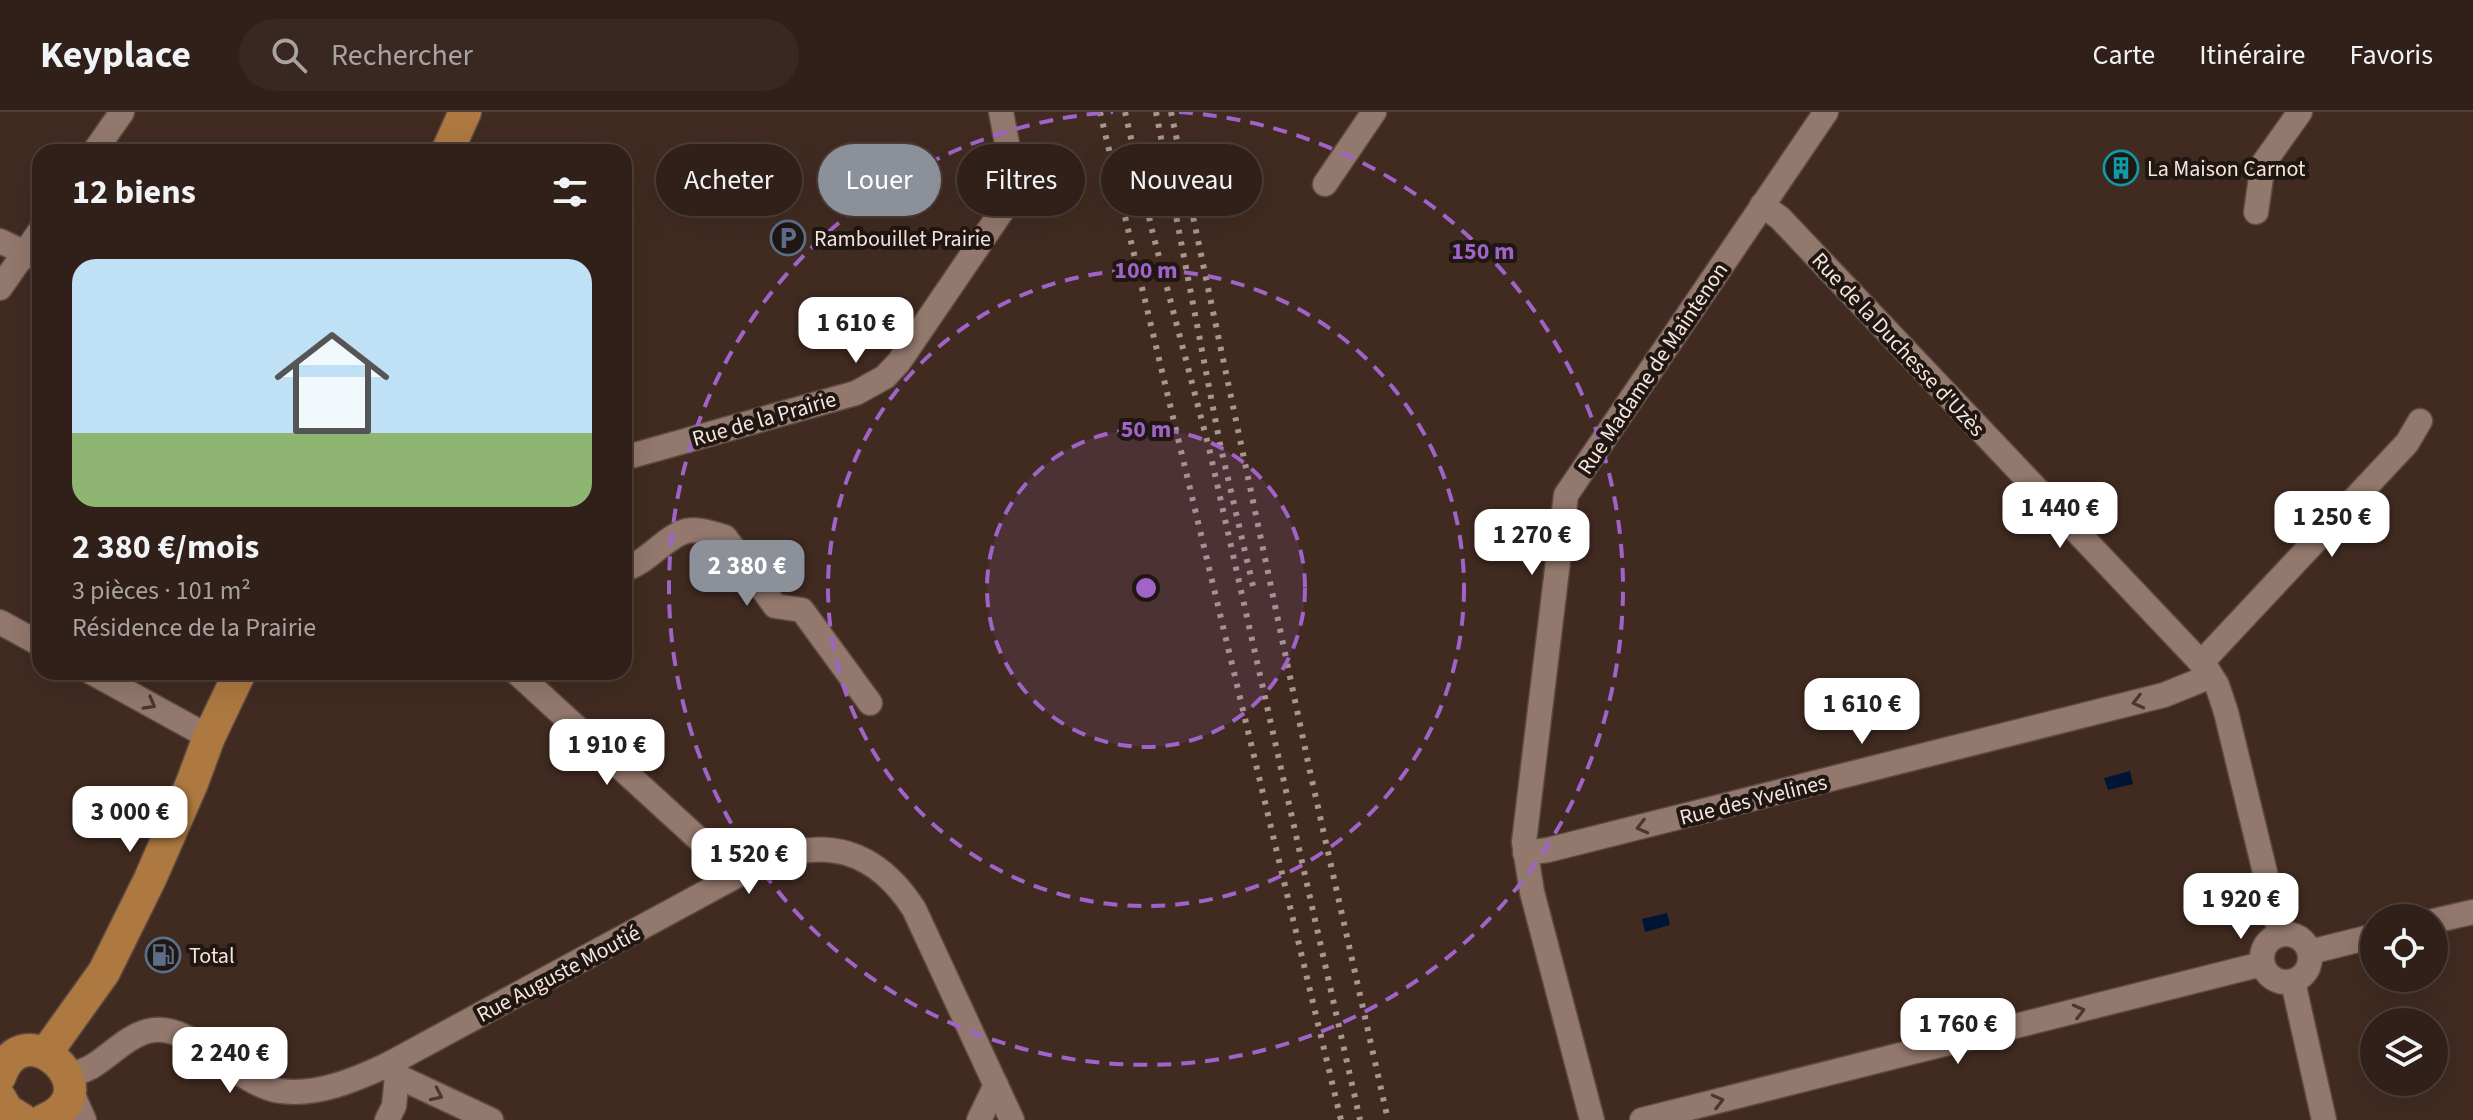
<!DOCTYPE html>
<html lang="fr">
<head>
<meta charset="utf-8">
<style>
	:root { --surface:#312019; --page:#392822; --text:#f1f3f6; --muted:#a8a3a2; --line:#4c3e38; --accent:#8c9099 }
	body { margin:0; font-family:"Source Sans 3",sans-serif; background:var(--page); color:var(--text); height:100vh; display:flex; flex-direction:column; font-size:30px; white-space:nowrap }
	* { box-sizing:border-box; margin:0 }
	p { font-size:26px; color:var(--muted) }
	.icon { flex:none; width:44px; height:44px; fill:none; stroke:currentColor; stroke-width:2; stroke-linecap:round; stroke-linejoin:round }
	.map { position:relative; flex:1; overflow:hidden }
	.panel { position:absolute; left:32px; top:32px; width:600px; height:536px; display:flex; flex-direction:column; background:var(--surface); border-radius:24px; box-shadow:0 8px 32px #0002,0 0 0 2px var(--line) }
	.panel>* { flex:none }
	.guide { position:absolute; left:656px; top:32px; width:760px; height:72px; display:flex; gap:16px }
	.buttons { position:absolute; left:2360px; top:792px; display:grid; gap:16px }
	.buttons a { display:grid; place-items:center; width:88px; height:88px; border-radius:50%; background:var(--surface); box-shadow:0 8px 32px #0002,0 0 0 2px var(--line); font-size:40px }
	.price { position:absolute; translate:-50% -68px; padding:0 18px; border-radius:16px; background:#fff; color:#222; font-size:26px; line-height:52px; filter:drop-shadow(0 2px 4px #0008) }
	.price::after { content:''; position:absolute; left:50%; top:48px; width:24px; height:18px; margin-left:-12px; background:inherit; clip-path:polygon(0 0,100% 0,50% 100%) }
	.price.current { background:var(--accent); color:#fff }
	ul { padding:0; list-style:none }
	li { display:grid; align-content:center; gap:16px; height:424px; padding:0 40px }
	li+li { border-top:2px solid var(--line) }
	li span { display:grid; place-items:center; height:248px; border-radius:24px; color:#555 }
	li>.icon { margin-inline-start:auto }
	span .icon { width:144px; height:144px; fill:#fffc; stroke-width:1 }
	li b { font-size:34px }
	h2 { display:flex; justify-content:space-between; align-items:center; height:96px; padding:0 40px; font-size:34px }
	.chip { padding:0 28px; border-radius:36px; background:var(--surface); box-shadow:0 8px 32px #0002,0 0 0 2px var(--line); font-size:28px; line-height:72px }
	.chip.current { background:var(--accent); color:#fff }
	header { display:flex; align-items:center; gap:48px; box-sizing:border-box; height:112px; padding:0 40px; background:var(--surface); border-bottom:2px solid var(--line) }
	header strong { font-size:38px }
	nav { display:flex; gap:44px; margin-inline-start:auto; font-size:28px }
	.search { width:560px; height:72px; background:var(--page); display:flex; align-items:center; gap:20px; box-sizing:border-box; padding:0 28px; border-radius:44px; color:var(--muted); font-size:30px }
	.map>svg:first-child { display:block }
	.water { fill:#001436 }
	.lines { fill:none; stroke-linecap:round; stroke-linejoin:round }
	.minor-casing { stroke:#5d4a41; stroke-width:27 }
	.major-casing { stroke:#5d4a41; stroke-width:35 }
	.minor { stroke:#93786d; stroke-width:24 }
	.major { stroke:#ad7940; stroke-width:32 }
	.rail { stroke:#a9968e; stroke-width:6; stroke-dasharray:4 8; stroke-linecap:butt }
	.oneway { stroke:#483832 }
	.ring { fill:none; stroke:#a064c9; stroke-width:4; stroke-dasharray:14 10 }
	.labels { text-anchor:middle; stroke-width:8; stroke-linejoin:round; paint-order:stroke }
	.poi-label { font-size:22px; fill:#f5e5df; stroke:#201612; text-anchor:start }
	.street-label { font-size:22px; fill:#f5e5df; stroke:#201612 }
	.centre { fill:#a064c9; stroke:#201612; stroke-width:4 }
	.ring-label { font-size:24px; text-anchor:middle; font-weight:bold; fill:#a064c9; stroke:#201612; stroke-width:8; stroke-linejoin:round; paint-order:stroke }
</style>
</head>
<body>
<header>
<strong>Keyplace</strong>
<div class="search"><svg class="icon" aria-label="search" viewBox="0 0 24 24"><circle cx="10" cy="10" r="6"/><path d="M15 15l6 6"/></svg>Rechercher</div>
<nav><a>Carte</a><a>Itinéraire</a><a>Favoris</a></nav>
</header>
<div class="map">
<svg width="2473" height="1008" viewBox="0 0 2473 1008">
	<rect width="100%" height="100%" fill="#412b21"/>
	<!-- water -->
	<g class="water">
		<path d="M 2130,659 L 2133,672 L 2108,678 L 2104,666 Z"/>
		<path d="M 1667,801 L 1670,813 L 1645,820 L 1642,807 Z"/>
	</g>
	<g class="lines">
		<!-- minor casing -->
		<g class="minor-casing">
			<g id="minor">
				<path d="M 94,40 L 122,0"/>
				<path d="M 1325,72 L 1374,0"/>
				<path d="M 1762,93 L 1780,106 L 2207,557 L 2217,573 L 2226,600 L 2280,822"/>
				<path d="M 2256,100 L 2263,52 L 2300,0"/>
				<path d="M 0,129 L 38,147"/>
				<path d="M 0,176 L 40,119"/>
				<path d="M 624,346 L 856,281 L 885,265 L 899,250 L 1006,93 L 1011,52 L 1001,0"/>
				<path d="M 624,457 C 648,451 663,426 686,419 C 699,416 714,422 725,425 L 775,494 L 802,498 L 870,591"/>
				<path d="M 0,510 L 40,532"/>
				<path d="M 2201,551 L 2407,331 L 2420,309"/>
				<path d="M 91,560 L 209,625"/>
				<path d="M 516,560 L 727,753 L 733,765"/>
				<path d="M 1525,741 L 1548,738 L 2164,583 L 2211,564"/>
				<path d="M 2434,809 L 2473,800"/>
				<circle cx="2286" cy="846" r="24"/>
				<path d="M 2310,840 L 2374,824"/>
				<path d="M 2293,870 L 2324,1008"/>
				<path d="M 387,953 L 397,964 L 491,1008"/>
				<path d="M 68,965 C 75,962 83,959 91,955 C 110,944 126,925 148,919 C 192,908 234,972 280,979 C 317,984 355,968 387,953 L 762,750 C 827,724 876,738 914,797 L 1012,1008"/>
				<path d="M 69,974 L 84,1008"/>
				<path d="M 387,1008 L 394,994 L 397,964"/>
				<path d="M 979,1008 L 996,973"/>
				<path d="M 1592,1008 L 1532,780 L 1524,730 L 1566,383 L 1826,0"/>
				<path d="M 1642,1008 L 2262,852"/>
			</g>
		</g>
		<!-- major casing -->
		<g class="major-casing">
			<g id="major">
				<path d="M 447,40 L 465,0"/>
				<path d="M 46,941 L 104,860 L 150,767 L 192,671 L 209,625 L 240,560"/>
				<path d="M 0,964 C 23,896 114,980 44,1008"/>
				<path d="M 0,986 L 7,998 L 23,1008"/>
			</g>
		</g>
		<!-- minor -->
		<use href="#minor" class="minor"/>
		<!-- major -->
		<use href="#major" class="major"/>
		<!-- rail -->
		<g class="rail">
			<path d="M 1100,0 L 1341,1008"/>
			<path d="M 1125,0 L 1152,118 L 1209,336 L 1360,1008"/>
			<path d="M 1156,0 L 1220,332 L 1253,474"/>
			<path d="M 1171,0 L 1309,655 L 1388,1008"/>
		</g>
	</g>
	<!-- one-way arrows -->
	<defs><path id="oneway-chevron" d="M-2-3.5L2.5 0L-2 3.5" fill="none" stroke-width="1.6" stroke-linecap="round" stroke-linejoin="round" transform="scale(2)"/></defs>
	<g class="oneway">
		<use href="#oneway-chevron" transform="translate(2138 590) rotate(166)"/>
		<use href="#oneway-chevron" transform="translate(150 592) rotate(29)"/>
		<use href="#oneway-chevron" transform="translate(1642 715) rotate(166)"/>
		<use href="#oneway-chevron" transform="translate(2079 899) rotate(-14)"/>
		<use href="#oneway-chevron" transform="translate(437 983) rotate(25)"/>
		<use href="#oneway-chevron" transform="translate(1718 989) rotate(-14)"/>
	</g>
	<!-- distance rings -->
	<circle cx="1146" cy="476" r="159" fill="#a064c9" fill-opacity=".12"/>
	<g class="ring">
		<circle cx="1146" cy="476" r="159"/>
		<circle cx="1146" cy="476" r="318"/>
		<path d="M1179 0A477 477 0 1 1 1113 0"/>
	</g>
	<!-- icons -->
	<defs>
		<g id="building-ring" transform="scale(1.8)"><circle r="9.5" fill="#201612" stroke="#0f9aa8" stroke-width="1.5"/><path d="M-4-6H4V6H1V3H-1V6H-4ZM-2.5-4.3h1.7v1.8h-1.7ZM.8-4.3h1.7v1.8H.8ZM-2.5-1h1.7V.8h-1.7ZM.8-1h1.7V.8H.8Z" fill="#0f9aa8"/></g>
		<g id="parking-ring" transform="scale(1.8)"><circle r="9.5" fill="#201612" stroke="#5c6f8a" stroke-width="1.5"/><path d="M-3.5-5.5H1a3.5 3.5 0 0 1 0 7H-1V5.5H-3.5ZM-1-3.4V-.6H.8a1.4 1.4 0 0 0 0-2.8Z" fill="#5c6f8a"/></g>
		<g id="fuel-ring" transform="scale(1.8)"><circle r="9.5" fill="#201612" stroke="#5c6f8a" stroke-width="1.5"/><path d="M-5.5-6h7V0h2V4h1.3V-2.5L3-4.5l.8-.8L6-3V5H2.5V1h-1V6h-7ZM-4.2-4.7v3.2H.2V-4.7Z" fill="#5c6f8a"/></g>
	</defs>
	<g fill-rule="evenodd">
		<use href="#building-ring" x="2121" y="56"/>
		<use href="#parking-ring" x="788" y="126"/>
		<use href="#fuel-ring" x="163" y="843"/>
	</g>
	<g class="labels">
		<!-- poi labels -->
		<g class="poi-label">
			<text x="2147" y="64">La Maison Carnot</text>
			<text x="814" y="134">Rambouillet Prairie</text>
			<text x="189" y="851">Total</text>
		</g>
		<!-- street labels -->
		<g class="street-label">
			<text transform="translate(1899 232) rotate(47)" y="8">Rue de la Duchesse d'Uzès</text>
			<text transform="translate(1652 256) rotate(-56)" y="8">Rue Madame de Maintenon</text>
			<text transform="translate(764 306) rotate(-16)" y="8">Rue de la Prairie</text>
			<text transform="translate(1753 687) rotate(-14)" y="8">Rue des Yvelines</text>
			<text transform="translate(558 861) rotate(-28)" y="8">Rue Auguste Moutié</text>
		</g>
	</g>
	<circle cx="1146" cy="476" r="12" class="centre"/>
	<g class="ring-label">
		<text x="1483" y="147">150 m</text>
		<text x="1146" y="166">100 m</text>
		<text x="1146" y="325">50 m</text>
	</g>
</svg>
<div class="buttons">
<a><svg class="icon" aria-label="locate" viewBox="0 0 24 24"><circle cx="12" cy="12" r="6"/><path d="M12 2v4M12 18v4M2 12h4M18 12h4"/></svg></a>
<a><svg class="icon" aria-label="layers" viewBox="0 0 24 24"><path d="M12 4l9 5-9 5-9-5zM3 14l9 5 9-5"/></svg></a>
</div>
<b class="price" style="left:856px;top:253px">1 610 €</b>
<b class="price" style="left:2060px;top:438px">1 440 €</b>
<b class="price" style="left:2332px;top:447px">1 250 €</b>
<b class="price" style="left:1532px;top:465px">1 270 €</b>
<b class="price current" style="left:747px;top:496px">2 380 €</b>
<b class="price" style="left:1862px;top:634px">1 610 €</b>
<b class="price" style="left:607px;top:675px">1 910 €</b>
<b class="price" style="left:130px;top:742px">3 000 €</b>
<b class="price" style="left:749px;top:784px">1 520 €</b>
<b class="price" style="left:2241px;top:829px">1 920 €</b>
<b class="price" style="left:1958px;top:954px">1 760 €</b>
<b class="price" style="left:230px;top:983px">2 240 €</b>
<div class="guide">
<a class="chip">Acheter</a>
<a class="chip current">Louer</a>
<a class="chip">Filtres</a>
<a class="chip">Nouveau</a>
</div>
<section class="panel">
<h2>12 biens<svg class="icon" aria-label="filters" viewBox="0 0 24 24"><path d="M4 7h16M4 17h16"/><circle cx="9" cy="7" r="2"/><circle cx="15" cy="17" r="2"/></svg></h2>
<ul>
<li><span style="background:linear-gradient(#bfe0f5 70%,#8fb573 0)"><svg class="icon" aria-label="home" viewBox="0 0 24 24"><path d="M3 11l9-7 9 7M6 9v11h12V9"/></svg></span><div><b>2 380 €/mois</b><p>3 pièces · 101 m²</p><p>Résidence de la Prairie</p></div></li>
</ul>
</section>
</div>
</body>
</html>
